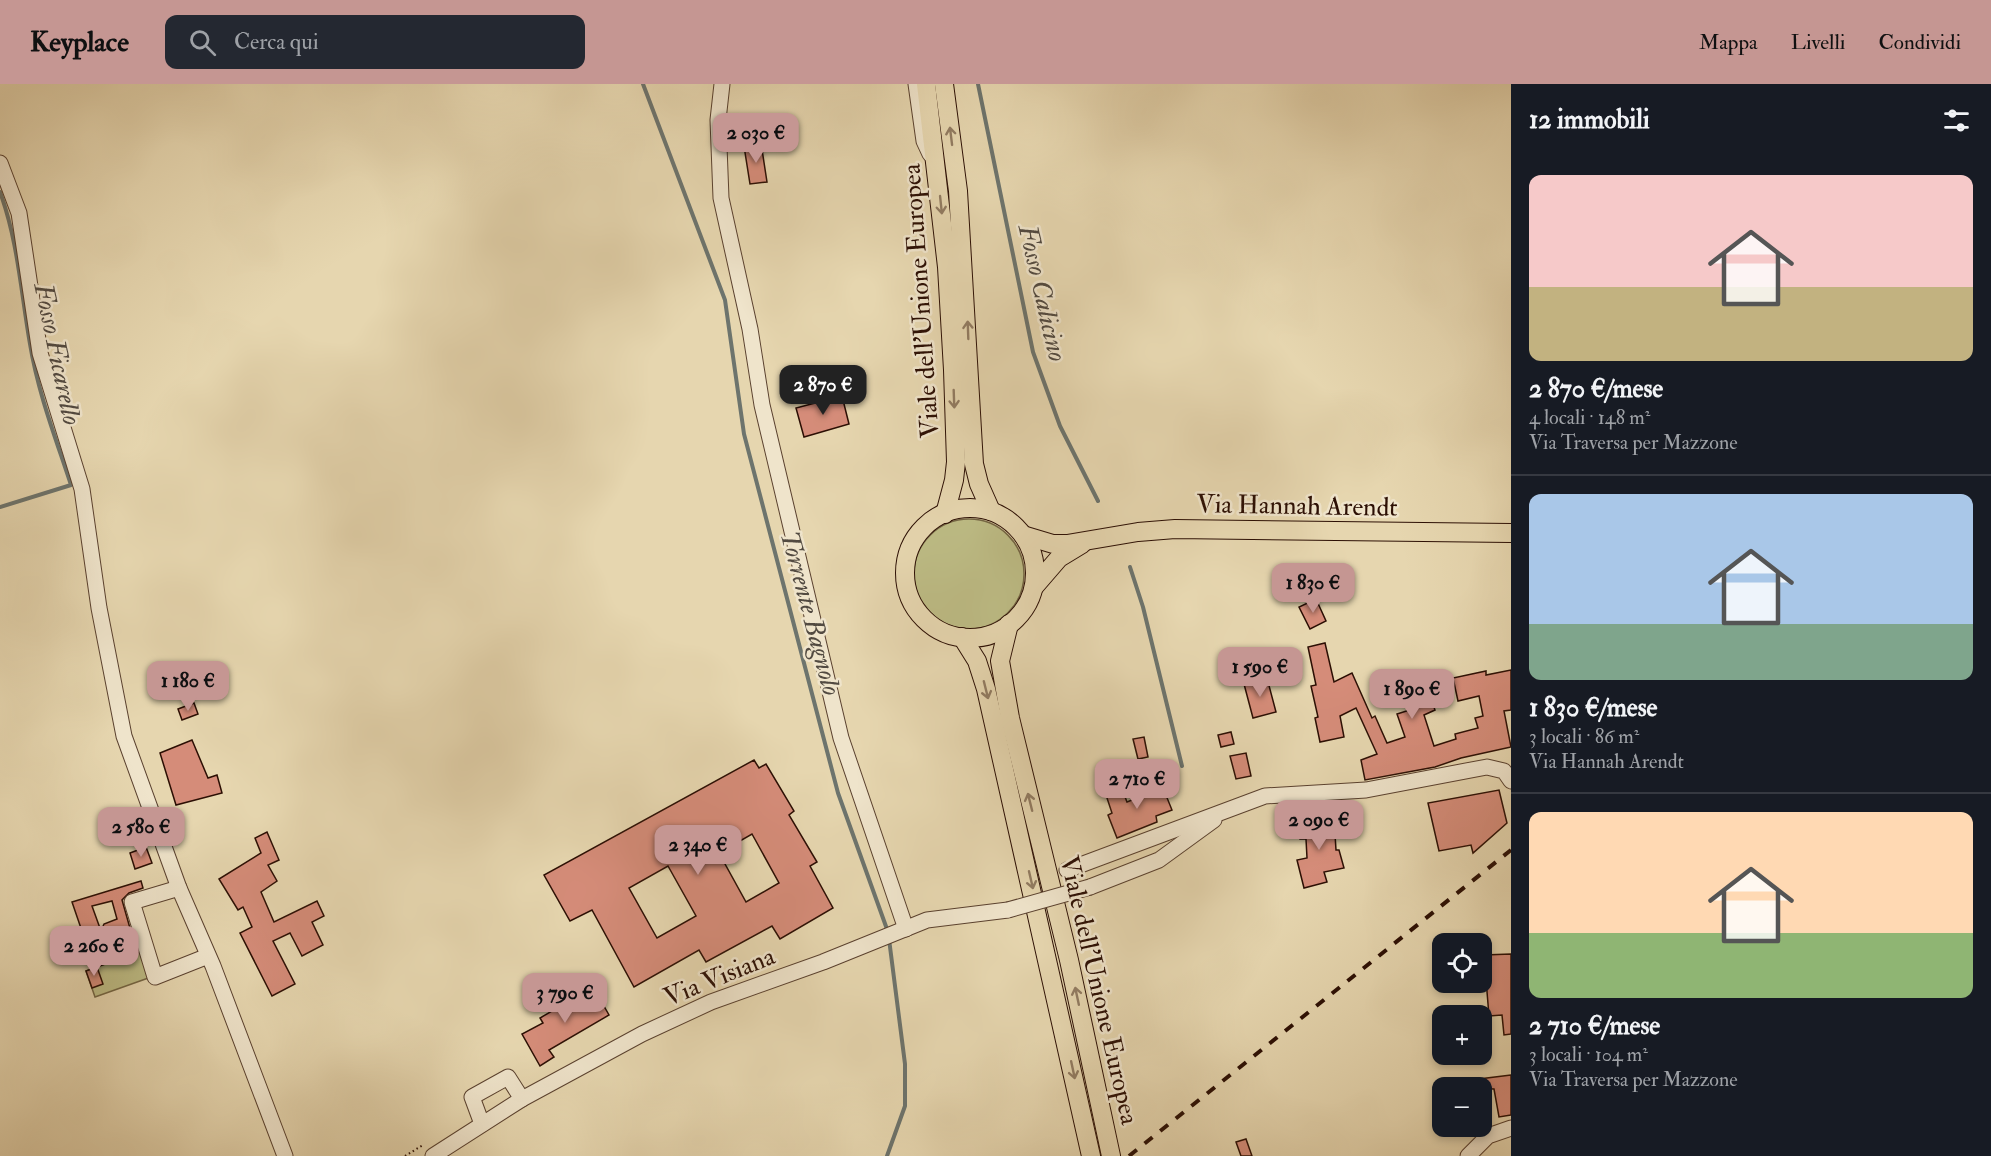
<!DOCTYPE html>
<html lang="it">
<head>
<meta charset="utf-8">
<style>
	:root { --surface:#171b24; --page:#242831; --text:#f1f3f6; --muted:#9ea1a6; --line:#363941; --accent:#c59692 }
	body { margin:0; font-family:"IM FELL Double Pica",serif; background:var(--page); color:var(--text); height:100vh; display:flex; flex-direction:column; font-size:22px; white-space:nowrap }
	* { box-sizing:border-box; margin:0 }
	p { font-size:20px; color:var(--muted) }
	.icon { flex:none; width:33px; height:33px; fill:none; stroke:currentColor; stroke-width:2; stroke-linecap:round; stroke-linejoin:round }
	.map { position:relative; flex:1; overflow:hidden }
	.sheet { display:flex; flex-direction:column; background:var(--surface); width:480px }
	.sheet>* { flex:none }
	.tools { position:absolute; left:1432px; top:849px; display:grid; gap:12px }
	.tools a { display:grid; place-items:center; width:60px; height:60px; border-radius:12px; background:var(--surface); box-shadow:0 3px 9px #0003; font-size:30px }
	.price { position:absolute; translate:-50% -51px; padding:0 14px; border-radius:12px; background:var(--accent); color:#111; font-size:20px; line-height:39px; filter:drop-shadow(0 2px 3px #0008) }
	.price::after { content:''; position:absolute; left:50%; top:36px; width:18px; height:14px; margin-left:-9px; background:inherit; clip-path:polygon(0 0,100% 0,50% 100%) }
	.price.selected { background:#222; color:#fff }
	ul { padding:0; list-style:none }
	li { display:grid; align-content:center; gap:12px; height:318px; padding:0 18px }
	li+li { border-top:2px solid var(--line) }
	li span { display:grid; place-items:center; height:186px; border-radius:12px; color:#555 }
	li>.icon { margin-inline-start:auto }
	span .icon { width:108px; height:108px; fill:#fffc; stroke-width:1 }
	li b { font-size:26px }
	h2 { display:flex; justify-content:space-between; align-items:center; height:72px; padding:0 18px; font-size:26px }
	header { display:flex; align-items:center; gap:36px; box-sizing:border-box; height:84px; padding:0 30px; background:var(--accent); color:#111 }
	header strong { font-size:28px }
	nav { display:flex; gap:33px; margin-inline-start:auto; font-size:21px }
	.search { width:420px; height:54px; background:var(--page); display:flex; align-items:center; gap:15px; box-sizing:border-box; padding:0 21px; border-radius:12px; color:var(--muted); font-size:22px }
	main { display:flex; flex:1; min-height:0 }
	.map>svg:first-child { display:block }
	.green { fill:#bdbc85; stroke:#746644; stroke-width:1.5 }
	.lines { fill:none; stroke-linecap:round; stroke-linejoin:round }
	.stream { stroke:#6d746d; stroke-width:4 }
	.building { fill:#d58c79; stroke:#2c0f04; stroke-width:1.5; fill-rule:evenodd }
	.minor-casing { stroke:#5a412f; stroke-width:17 }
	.major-casing { stroke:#2c0f04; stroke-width:20 }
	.path { stroke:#2c0f04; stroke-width:2; stroke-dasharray:1.5 3; stroke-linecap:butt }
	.minor { stroke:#efe4cb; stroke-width:15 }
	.major { stroke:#e6d6af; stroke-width:18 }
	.rail { stroke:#2c0f04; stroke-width:4; stroke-dasharray:10 10; stroke-linecap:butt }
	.minor-bridge-casing { stroke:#5a412f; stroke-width:17; stroke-linecap:butt }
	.minor-bridge { stroke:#efe4cb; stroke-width:15 }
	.oneway { stroke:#927c62 }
	.labels { text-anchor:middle; stroke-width:5; stroke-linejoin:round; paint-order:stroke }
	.street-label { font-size:26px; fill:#2c0f04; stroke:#efe4cb }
	.water-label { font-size:27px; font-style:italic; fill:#524a41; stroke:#efe4cb }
</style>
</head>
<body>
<header>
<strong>Keyplace</strong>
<div class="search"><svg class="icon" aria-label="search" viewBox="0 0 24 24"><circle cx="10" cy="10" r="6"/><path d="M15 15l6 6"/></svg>Cerca qui</div>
<nav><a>Mappa</a><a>Livelli</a><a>Condividi</a></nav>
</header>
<main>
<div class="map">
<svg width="1511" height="1072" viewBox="0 0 1511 1072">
	<rect width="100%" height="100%" fill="#e6d6af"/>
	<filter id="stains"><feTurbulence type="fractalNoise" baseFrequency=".00333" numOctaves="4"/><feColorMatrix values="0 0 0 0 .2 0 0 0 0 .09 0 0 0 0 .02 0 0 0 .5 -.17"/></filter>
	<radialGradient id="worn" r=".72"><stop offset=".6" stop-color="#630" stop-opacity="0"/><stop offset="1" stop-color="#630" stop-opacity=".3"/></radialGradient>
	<!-- green -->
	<g class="green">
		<circle cx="969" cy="490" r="55"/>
		<path d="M 145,866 L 154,892 L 95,913 L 86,887 Z"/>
	</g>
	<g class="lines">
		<!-- stream -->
		<g class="stream">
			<path d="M 643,0 L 725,216 L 744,350 L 838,709 L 888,848"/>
			<path d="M 978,0 L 1033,268 L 1060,342 L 1098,417"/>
			<path d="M 0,108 C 18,157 21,209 30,260 C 38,309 56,355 71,401 L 0,423"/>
			<path d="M 1130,483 L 1143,523 L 1182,682"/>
			<path d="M 887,1072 L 905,1022 L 905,980 L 889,855"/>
		</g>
	</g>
	<!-- building -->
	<g class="building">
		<path d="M 761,59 L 767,98 L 750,100 L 744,62 Z"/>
		<path d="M 842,312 L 849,340 L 804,353 L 796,324 Z"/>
		<path d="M 1316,515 L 1326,537 L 1310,545 L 1299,523 Z"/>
		<path d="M 1325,559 L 1334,598 L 1352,589 L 1372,634 L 1375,632 L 1387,659 L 1405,653 L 1397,630 L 1416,624 L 1410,606 L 1426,600 L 1435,626 L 1424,631 L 1434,662 L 1456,655 L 1455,650 L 1478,644 L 1475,634 L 1483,632 L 1479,612 L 1458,617 L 1453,594 L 1486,587 L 1486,591 L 1511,586 L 1511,626 L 1504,627 L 1511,663 L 1461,674 L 1435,683 L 1365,696 L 1361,676 L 1377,670 L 1356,624 L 1340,632 L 1344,653 L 1320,658 L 1315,634 L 1318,633 L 1311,602 L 1316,601 L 1308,563 Z"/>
		<path d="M 1267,594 L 1276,628 L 1253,634 L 1244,600 Z"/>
		<path d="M 194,619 L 198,630 L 182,636 L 178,625 Z"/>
		<path d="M 1231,648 L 1234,660 L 1221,663 L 1218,651 Z"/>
		<path d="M 1144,653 L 1148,673 L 1138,675 L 1133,655 Z"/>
		<path d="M 192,656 L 208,694 L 217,691 L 222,709 L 176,721 L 160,669 Z"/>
		<path d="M 1246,669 L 1251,692 L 1236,695 L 1230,672 Z"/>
		<path d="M 754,676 L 759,684 L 766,680 L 794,727 L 789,731 L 817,778 L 810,782 L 833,824 L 780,855 L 772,842 L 706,878 L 699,866 L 634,903 L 592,826 L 570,837 L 544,791 ZM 752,750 L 779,799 L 746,818 L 719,769 ZM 668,782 L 696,832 L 657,854 L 629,804 Z"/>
		<path d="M 1161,699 L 1172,726 L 1156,732 L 1157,738 L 1117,754 L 1108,731 L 1112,729 L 1106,711 L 1122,705 L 1127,718 L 1147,710 L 1145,705 Z"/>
		<path d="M 1499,706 L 1507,739 L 1473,769 L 1471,761 L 1439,767 L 1428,719 Z"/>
		<path d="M 1334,734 L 1336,766 L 1339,766 L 1344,784 L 1324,788 L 1327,798 L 1304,804 L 1297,776 L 1307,774 L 1306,755 L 1300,755 L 1299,737 Z"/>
		<path d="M 267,748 L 279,776 L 268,781 L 277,797 L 261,808 L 274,838 L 317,817 L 324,832 L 312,838 L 323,861 L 302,872 L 290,849 L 273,857 L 295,900 L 272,912 L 240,849 L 252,843 L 243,823 L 238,826 L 219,795 L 261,769 L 255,754 Z"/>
		<path d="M 146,763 L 152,779 L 135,785 L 130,769 Z"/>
		<path d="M 141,797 L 143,804 L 129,809 L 122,816 L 137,869 L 99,882 L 92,868 L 99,851 L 85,856 L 72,818 ZM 112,817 L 117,835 L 104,840 L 101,847 L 92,822 Z"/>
		<path d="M 1511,870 L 1511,950 L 1504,951 L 1502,931 L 1489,932 L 1484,871 Z"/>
		<path d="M 97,883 L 103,900 L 92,904 L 86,887 Z"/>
		<path d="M 593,903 L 609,931 L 549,966 L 554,973 L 540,982 L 522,950 L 543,939 L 540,934 Z"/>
		<path d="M 1511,991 L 1511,1031 L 1499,1033 L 1494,1005 L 1463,1004 L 1463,997 Z"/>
		<path d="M 1246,1055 L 1252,1072 L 1241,1072 L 1236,1058 Z"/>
	</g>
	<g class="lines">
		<!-- minor casing -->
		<g class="minor-casing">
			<g id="minor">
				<path d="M 722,0 L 718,36 L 721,114 L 750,245 L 762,321 L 841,654 L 906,845"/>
				<path d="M 916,0 L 924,57 L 930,70"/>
				<path d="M 0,79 L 19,129 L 40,269 L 82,405 L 99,524 L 124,652 L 179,804 L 213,882 L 285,1072"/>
				<path d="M 1067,786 L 1265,712 L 1366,706 L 1487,683 L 1504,687 L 1511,697"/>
				<path d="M 1090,803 L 1159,776 L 1214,736"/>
				<path d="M 179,804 L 132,818 L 155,893 L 208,872"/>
				<path d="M 482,1040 L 472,1013 L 508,993 L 522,1015"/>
				<path d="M 433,1072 L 522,1015 L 642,950 L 711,918 L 823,878 L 927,836 L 1008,826"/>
				<path d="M 1468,1072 L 1488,1052 L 1511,1044"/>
			</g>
		</g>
		<!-- major casing -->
		<g class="major-casing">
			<g id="major">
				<path d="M 926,0 L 947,183 L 953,286 L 956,378 L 954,396 L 945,430"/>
				<path d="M 944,0 L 958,107 L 974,380 L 979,400 L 991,427"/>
				<circle cx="970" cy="489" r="65"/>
				<path d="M 1023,451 L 1053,460 L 1067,460 L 1138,448 L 1175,445 L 1511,449"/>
				<path d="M 1034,503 L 1059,474 L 1082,460"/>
				<path d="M 1009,540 L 1000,577 L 1010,634 L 1069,876 L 1111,1072"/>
				<path d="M 962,553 L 977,577 L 986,605 L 1091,1072"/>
			</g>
		</g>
		<!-- path -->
		<path class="path" d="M 405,1072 L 423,1061"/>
		<!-- minor -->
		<use href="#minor" class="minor"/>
		<!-- major -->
		<use href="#major" class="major"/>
		<!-- rail -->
		<path class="rail" d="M 1129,1072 L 1511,766"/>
		<!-- minor-bridge casing -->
		<g class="minor-bridge-casing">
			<path id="minor-bridge" d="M 1008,826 L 1090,803"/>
		</g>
		<!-- minor-bridge -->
		<use href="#minor-bridge" class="minor-bridge"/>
	</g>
	<!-- one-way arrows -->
	<defs><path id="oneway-shaft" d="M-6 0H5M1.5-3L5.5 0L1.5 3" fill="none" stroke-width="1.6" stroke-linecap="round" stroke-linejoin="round" transform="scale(1.5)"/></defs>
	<g class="oneway">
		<use href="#oneway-shaft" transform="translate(951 52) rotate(-97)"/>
		<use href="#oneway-shaft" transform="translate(941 121) rotate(84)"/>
		<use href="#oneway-shaft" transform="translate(968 246) rotate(-92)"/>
		<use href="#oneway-shaft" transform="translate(954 315) rotate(88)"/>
		<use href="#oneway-shaft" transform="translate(986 606) rotate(76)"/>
		<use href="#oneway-shaft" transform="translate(1030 718) rotate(-104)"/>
		<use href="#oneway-shaft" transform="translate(1031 796) rotate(77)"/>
		<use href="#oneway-shaft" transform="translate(1077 912) rotate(-102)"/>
		<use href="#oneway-shaft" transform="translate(1073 986) rotate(78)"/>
	</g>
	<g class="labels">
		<!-- street labels -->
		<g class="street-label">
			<text transform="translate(920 217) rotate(-94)" y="9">Viale dell'Unione Europea</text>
			<text transform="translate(1297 421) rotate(1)" y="9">Via Hannah Arendt</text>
			<text transform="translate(719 892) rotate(-22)" y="9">Via Visiana</text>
			<text transform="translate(1100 906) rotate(77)" y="9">Viale dell'Unione Europea</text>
		</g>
		<!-- water labels -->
		<g class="water-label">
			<text transform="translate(1043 209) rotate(77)" y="9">Fosso Calicino</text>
			<text transform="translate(58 270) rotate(78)" y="9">Fosso Ficarello</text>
			<text transform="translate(811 529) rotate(75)" y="9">Torrente Bagnolo</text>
		</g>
	</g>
	<rect width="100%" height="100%" filter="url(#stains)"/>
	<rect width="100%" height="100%" fill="url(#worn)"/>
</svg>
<div class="tools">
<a><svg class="icon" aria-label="locate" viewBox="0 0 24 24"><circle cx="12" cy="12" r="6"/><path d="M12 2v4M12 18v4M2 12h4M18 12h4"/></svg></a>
<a>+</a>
<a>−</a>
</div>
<b class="price" style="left:756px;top:80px">2 030 €</b>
<b class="price selected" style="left:823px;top:332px">2 870 €</b>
<b class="price" style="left:1313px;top:530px">1 830 €</b>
<b class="price" style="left:1260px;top:614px">1 590 €</b>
<b class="price" style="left:188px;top:628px">1 180 €</b>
<b class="price" style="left:1412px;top:636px">1 890 €</b>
<b class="price" style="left:1137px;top:726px">2 710 €</b>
<b class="price" style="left:1319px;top:767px">2 090 €</b>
<b class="price" style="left:141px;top:774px">2 580 €</b>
<b class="price" style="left:698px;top:792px">2 340 €</b>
<b class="price" style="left:94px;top:893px">2 260 €</b>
<b class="price" style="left:565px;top:940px">3 790 €</b>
</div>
<section class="sheet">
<h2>12 immobili<svg class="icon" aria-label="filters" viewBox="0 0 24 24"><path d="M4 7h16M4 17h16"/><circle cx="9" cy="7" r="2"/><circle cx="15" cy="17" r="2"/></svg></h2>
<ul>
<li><span style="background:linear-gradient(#f6c9c9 60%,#c2b280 0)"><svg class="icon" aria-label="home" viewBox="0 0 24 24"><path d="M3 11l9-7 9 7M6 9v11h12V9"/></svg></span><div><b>2 870 €/mese</b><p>4 locali · 148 m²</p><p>Via Traversa per Mazzone</p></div></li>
<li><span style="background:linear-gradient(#a9c7e8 70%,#7fa58c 0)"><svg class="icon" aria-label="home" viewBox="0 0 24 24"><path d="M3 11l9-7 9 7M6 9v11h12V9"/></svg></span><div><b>1 830 €/mese</b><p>3 locali · 86 m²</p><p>Via Hannah Arendt</p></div></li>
<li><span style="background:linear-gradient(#ffd9b3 65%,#8fb573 0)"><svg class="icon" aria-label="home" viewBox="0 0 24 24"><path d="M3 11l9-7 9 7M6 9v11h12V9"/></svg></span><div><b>2 710 €/mese</b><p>3 locali · 104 m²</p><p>Via Traversa per Mazzone</p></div></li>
</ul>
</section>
</main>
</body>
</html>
